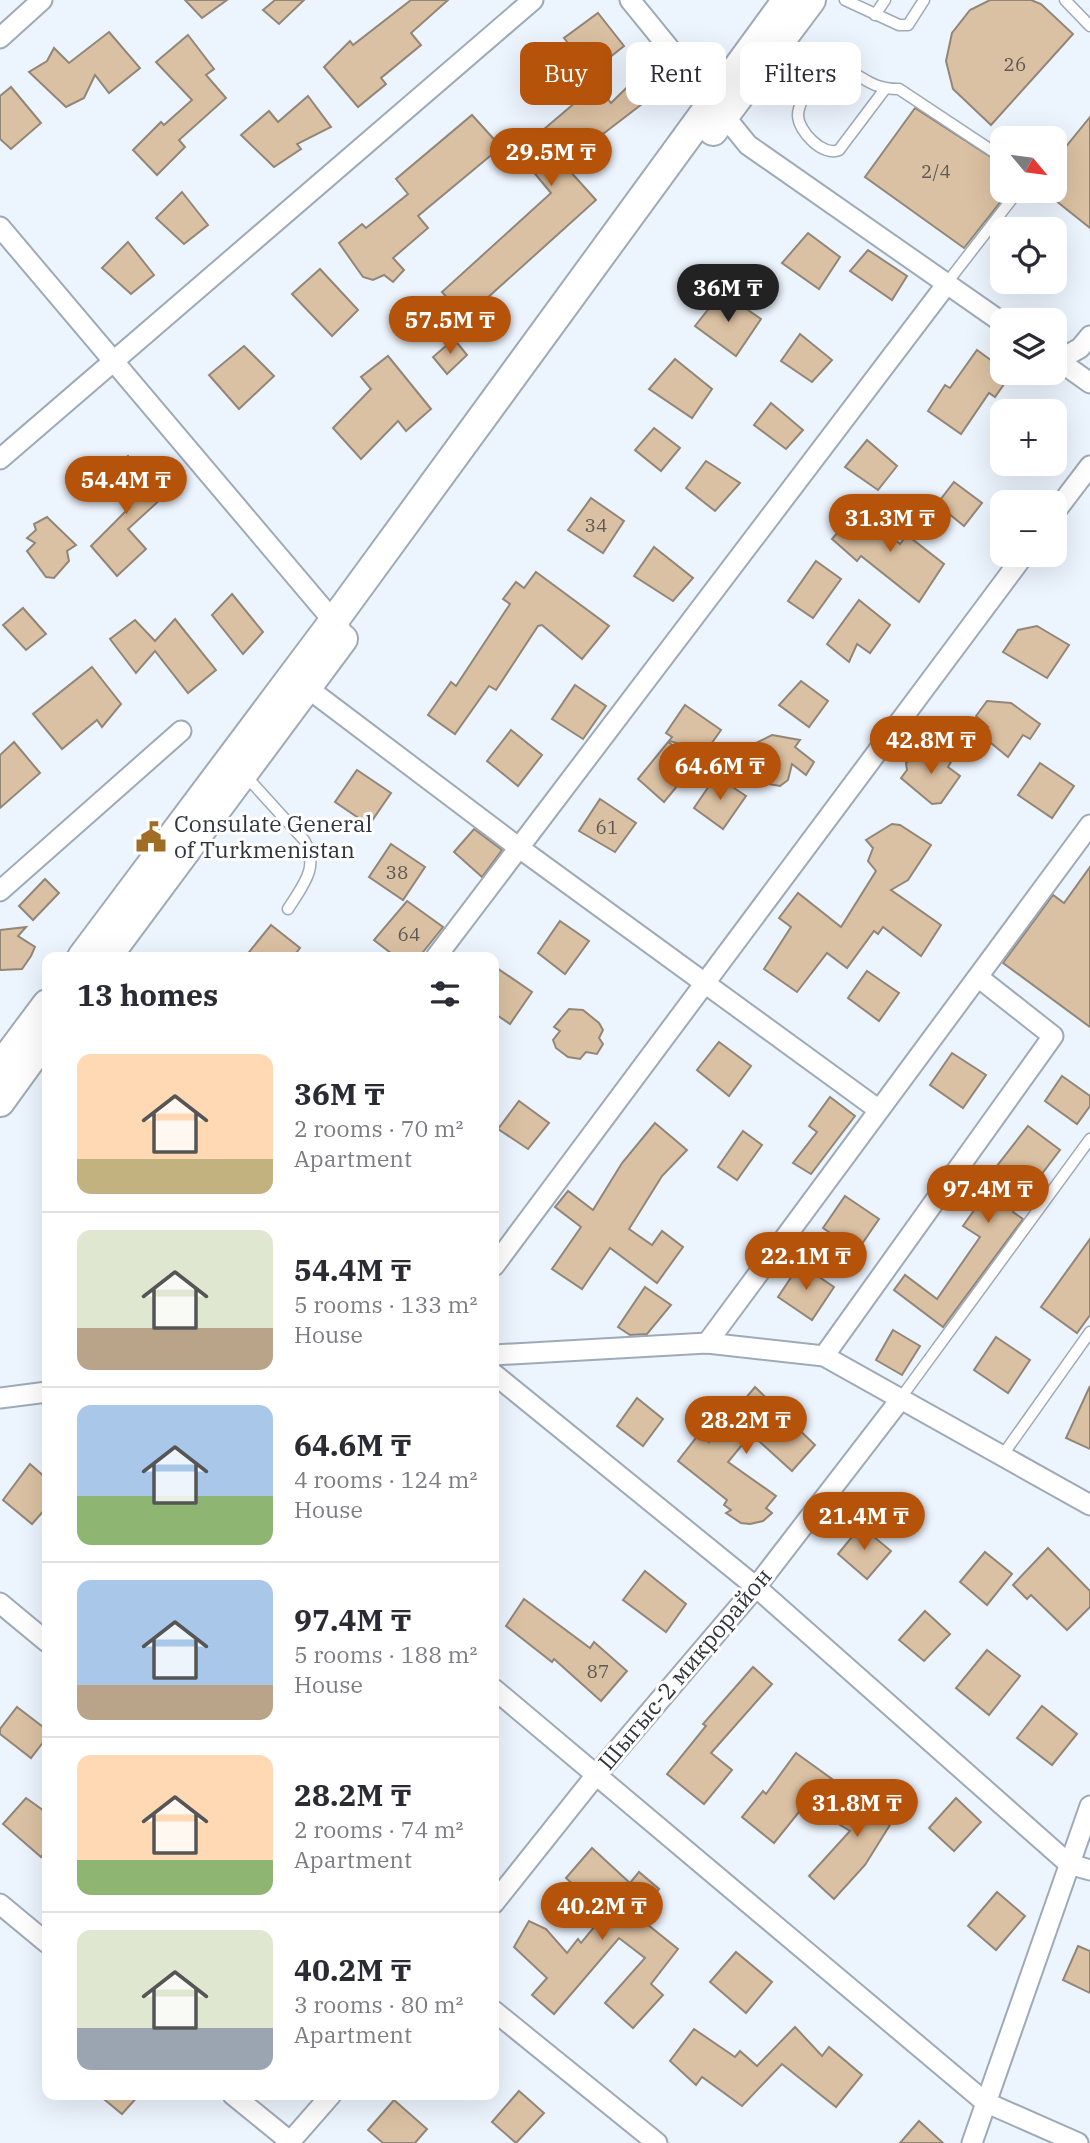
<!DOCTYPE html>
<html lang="en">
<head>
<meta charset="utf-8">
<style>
	:root { --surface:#fff; --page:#f7f7f7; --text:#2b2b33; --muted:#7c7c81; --line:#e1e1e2; --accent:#b45309 }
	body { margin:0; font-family:"IBM Plex Serif",serif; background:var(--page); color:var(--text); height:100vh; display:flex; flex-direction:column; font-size:26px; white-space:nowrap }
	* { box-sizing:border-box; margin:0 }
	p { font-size:23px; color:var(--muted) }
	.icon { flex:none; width:38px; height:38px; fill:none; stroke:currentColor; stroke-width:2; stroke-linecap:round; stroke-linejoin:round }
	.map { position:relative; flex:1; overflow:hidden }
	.panel { position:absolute; left:42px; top:952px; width:457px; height:1148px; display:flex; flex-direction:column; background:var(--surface); border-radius:14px; box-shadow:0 7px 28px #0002 }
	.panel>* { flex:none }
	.hud { position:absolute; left:520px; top:42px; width:464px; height:63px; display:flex; gap:14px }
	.needle { width:46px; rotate:119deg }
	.controls { position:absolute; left:990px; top:126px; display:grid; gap:14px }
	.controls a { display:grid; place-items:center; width:77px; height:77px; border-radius:14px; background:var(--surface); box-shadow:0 7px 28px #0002; font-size:35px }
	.price { position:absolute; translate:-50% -60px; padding:0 16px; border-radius:24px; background:var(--accent); color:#fff; font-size:23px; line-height:46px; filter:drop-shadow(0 2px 4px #0008) }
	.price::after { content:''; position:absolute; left:50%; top:42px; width:21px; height:16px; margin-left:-10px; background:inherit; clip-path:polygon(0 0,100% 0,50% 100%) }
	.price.current { background:#222; color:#fff }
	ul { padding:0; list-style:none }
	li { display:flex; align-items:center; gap:21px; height:175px; padding:0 35px }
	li+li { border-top:2px solid var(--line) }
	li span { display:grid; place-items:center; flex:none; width:196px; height:140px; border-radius:14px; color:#555 }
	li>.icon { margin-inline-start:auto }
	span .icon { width:84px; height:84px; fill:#fffc; stroke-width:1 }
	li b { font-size:30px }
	h2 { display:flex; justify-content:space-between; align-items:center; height:84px; padding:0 35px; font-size:30px }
	.tag { padding:0 24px; border-radius:14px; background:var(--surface); box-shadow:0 7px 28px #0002; font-size:24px; line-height:63px }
	.tag.current { background:var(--accent); color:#fff }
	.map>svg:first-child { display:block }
	.building { fill:#dbc1a3; stroke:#928679; stroke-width:2 }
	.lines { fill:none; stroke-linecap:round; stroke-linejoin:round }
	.lane-casing { stroke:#9faab8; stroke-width:13 }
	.street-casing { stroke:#9faab8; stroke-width:23 }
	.secondary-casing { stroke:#9faab8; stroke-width:32 }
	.lane { stroke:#fff; stroke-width:10 }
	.street { stroke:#fff; stroke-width:19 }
	.secondary { stroke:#fff; stroke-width:28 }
	.labels { text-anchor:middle; stroke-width:6; stroke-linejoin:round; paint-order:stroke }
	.number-label { font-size:19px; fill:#5c5956 }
	.poi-label { font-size:23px; fill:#31363c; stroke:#fff; text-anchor:start }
	.street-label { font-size:23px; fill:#31363c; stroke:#fff }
</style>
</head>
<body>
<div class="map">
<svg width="1090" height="2143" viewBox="0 0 1090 2143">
	<rect width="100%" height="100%" fill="#ecf4fd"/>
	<!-- building -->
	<g class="building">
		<path d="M 185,0 L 227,0 L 202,18 Z"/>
		<path d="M 275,0 L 304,0 L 279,24 L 263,10 Z"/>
		<path d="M 411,0 L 448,0 L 411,33 L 421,45 L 381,78 L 386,84 L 358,107 L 324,67 L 350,41 L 353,45 Z"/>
		<path d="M 990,0 L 1031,0 L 1041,4 L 1073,34 L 991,125 L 953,89 L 946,61 L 952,33 L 970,10 Z"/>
		<path d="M 598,13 L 624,46 L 591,72 L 564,38 Z"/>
		<path d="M 109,32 L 140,68 L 109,93 L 95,75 L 84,98 L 66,107 L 29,72 L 47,61 L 54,48 L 69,63 Z"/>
		<path d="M 188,35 L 214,69 L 206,75 L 226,98 L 179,140 L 185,147 L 157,175 L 133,150 L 161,122 L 164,125 L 192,100 L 156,62 Z"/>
		<path d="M 651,64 L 667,80 L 642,104 L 573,157 L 577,161 L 568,169 L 596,200 L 465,318 L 442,292 L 551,193 L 517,152 L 596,85 L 611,103 Z"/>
		<path d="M 11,87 L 41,123 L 11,149 L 0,139 L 0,96 Z"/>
		<path d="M 308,96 L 331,127 L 297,144 L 301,149 L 274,167 L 241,135 L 269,111 L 278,122 Z"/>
		<path d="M 915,108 L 1003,165 L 1003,191 L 1009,191 L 964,248 L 865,177 Z"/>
		<path d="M 472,115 L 501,147 L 418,216 L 428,228 L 393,258 L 404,270 L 393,282 L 384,275 L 373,280 L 363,277 L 339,243 L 362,224 L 366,228 L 408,194 L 396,179 Z"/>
		<path d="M 1090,117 L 1090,228 L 1055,200 L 1055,160 Z"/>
		<path d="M 182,192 L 208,225 L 184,244 L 156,218 Z"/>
		<path d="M 808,233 L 840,257 L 819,289 L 782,263 Z"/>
		<path d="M 128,242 L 154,275 L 131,294 L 102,268 Z"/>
		<path d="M 868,250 L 907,276 L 892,300 L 850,271 Z"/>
		<path d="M 320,269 L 358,310 L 332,336 L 292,294 Z"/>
		<path d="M 722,292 L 761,319 L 736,356 L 695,326 Z"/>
		<path d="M 800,334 L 832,360 L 812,382 L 781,361 Z"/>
		<path d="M 454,339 L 467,355 L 447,374 L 433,357 Z"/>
		<path d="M 244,346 L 274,376 L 239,409 L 209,375 Z"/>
		<path d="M 977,350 L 1003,369 L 1003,373 L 1011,374 L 995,397 L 989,393 L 961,434 L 928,411 L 945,385 L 950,388 Z"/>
		<path d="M 388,356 L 431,409 L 406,431 L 398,421 L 361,459 L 333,428 L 371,389 L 361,377 Z"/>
		<path d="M 675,359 L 712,389 L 692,418 L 649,389 Z"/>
		<path d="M 771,403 L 803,430 L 786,449 L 754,425 Z"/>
		<path d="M 654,428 L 680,448 L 661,471 L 635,450 Z"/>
		<path d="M 867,440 L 897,466 L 878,490 L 845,467 Z"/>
		<path d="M 128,456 L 162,498 L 128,529 L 146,549 L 117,576 L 91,546 L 130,507 L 103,478 Z"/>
		<path d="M 706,461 L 740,483 L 715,511 L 686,488 Z"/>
		<path d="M 954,482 L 982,503 L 964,526 L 937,504 Z"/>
		<path d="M 591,498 L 624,521 L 603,553 L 568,530 Z"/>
		<path d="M 859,508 L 900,544 L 907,535 L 944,564 L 919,602 L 861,556 L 857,561 L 832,539 Z"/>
		<path d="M 47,517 L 76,545 L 67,551 L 69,561 L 54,578 L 46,577 L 27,551 L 35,543 L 27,538 L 36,530 L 34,524 Z"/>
		<path d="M 654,547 L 693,578 L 673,601 L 634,576 Z"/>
		<path d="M 816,561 L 841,579 L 813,618 L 788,601 Z"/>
		<path d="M 536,572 L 609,626 L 582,659 L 542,625 L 538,626 L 496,690 L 489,686 L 455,734 L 428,715 L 451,682 L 456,686 L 510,604 L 503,599 L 516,582 L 524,588 Z"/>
		<path d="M 232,594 L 263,632 L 243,654 L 212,615 Z"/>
		<path d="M 859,600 L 890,625 L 870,653 L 857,644 L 849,662 L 827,644 Z"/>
		<path d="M 23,608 L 46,634 L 26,650 L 3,625 Z"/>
		<path d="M 175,619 L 216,670 L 188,693 L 155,651 L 136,673 L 110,639 L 135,620 L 155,641 Z"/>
		<path d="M 1037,626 L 1069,645 L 1047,678 L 1003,652 L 1018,630 Z"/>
		<path d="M 92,667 L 121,704 L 102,727 L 97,720 L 62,749 L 33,714 Z"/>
		<path d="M 801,681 L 828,701 L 809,727 L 779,705 Z"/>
		<path d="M 575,685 L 606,706 L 583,739 L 552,719 Z"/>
		<path d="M 987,701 L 1011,703 L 1040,724 L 1030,739 L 1023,735 L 1008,757 L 980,734 L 988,727 L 976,716 Z"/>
		<path d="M 685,705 L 721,730 L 706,751 L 669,741 L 672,737 L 666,733 Z"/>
		<path d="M 511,730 L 542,755 L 518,786 L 487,761 Z"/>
		<path d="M 772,735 L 800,740 L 795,747 L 814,762 L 806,775 L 792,764 L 788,780 L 780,786 L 763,783 L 749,750 L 754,744 Z"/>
		<path d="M 14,742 L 40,773 L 0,808 L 0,755 Z"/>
		<path d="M 668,742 L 697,762 L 664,802 L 638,779 Z"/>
		<path d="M 939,750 L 952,760 L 948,767 L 960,776 L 941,803 L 932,804 L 901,778 L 907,770 L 906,763 L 911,759 Z"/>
		<path d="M 1040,763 L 1074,786 L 1052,818 L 1018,795 Z"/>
		<path d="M 357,770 L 391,793 L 369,825 L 335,802 Z"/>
		<path d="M 716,776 L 746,796 L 723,829 L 694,808 Z"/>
		<path d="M 600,799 L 636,823 L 615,852 L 579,831 Z"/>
		<path d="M 892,824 L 900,825 L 931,845 L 908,880 L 891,890 L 941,925 L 921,956 L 883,927 L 878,934 L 874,931 L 847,968 L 827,953 L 797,992 L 764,969 L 791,927 L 779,918 L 798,893 L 841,927 L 876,871 L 868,861 L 873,848 L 866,840 Z"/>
		<path d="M 474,829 L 502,850 L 482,877 L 454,852 Z"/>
		<path d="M 391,844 L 425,867 L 403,900 L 369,877 Z"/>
		<path d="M 1090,867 L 1090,1027 L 1003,963 L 1053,895 L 1064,903 Z"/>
		<path d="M 45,879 L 59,893 L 33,920 L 19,906 Z"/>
		<path d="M 407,901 L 443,927 L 419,957 L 396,957 L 374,940 Z"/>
		<path d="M 560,921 L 589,941 L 565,974 L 538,953 Z"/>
		<path d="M 271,925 L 300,948 L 293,957 L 245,957 Z"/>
		<path d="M 26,927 L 18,936 L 35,947 L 31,956 L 22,969 L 0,970 L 0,930 Z"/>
		<path d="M 494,966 L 532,992 L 510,1024 L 494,1013 Z"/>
		<path d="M 867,971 L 899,993 L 879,1021 L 848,998 Z"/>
		<path d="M 569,1009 L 583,1010 L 599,1023 L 603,1030 L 599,1038 L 603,1044 L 597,1054 L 586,1052 L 580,1059 L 568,1057 L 556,1048 L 553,1040 L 560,1031 L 554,1027 Z"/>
		<path d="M 719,1042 L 751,1066 L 729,1096 L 697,1070 Z"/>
		<path d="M 952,1053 L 986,1075 L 963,1108 L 930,1085 Z"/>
		<path d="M 1062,1076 L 1090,1096 L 1090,1106 L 1077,1124 L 1045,1101 Z"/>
		<path d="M 830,1097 L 855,1116 L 811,1174 L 793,1163 L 817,1132 L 809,1126 Z"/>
		<path d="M 519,1101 L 549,1123 L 528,1149 L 498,1129 Z"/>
		<path d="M 655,1123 L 687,1150 L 662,1176 L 629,1229 L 652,1245 L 662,1231 L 683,1247 L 657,1283 L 610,1248 L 582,1289 L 552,1269 L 581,1227 L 555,1207 L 568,1191 L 593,1210 L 622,1163 Z"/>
		<path d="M 1028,1126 L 1060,1150 L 1013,1212 L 1023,1219 L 943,1327 L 894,1290 L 905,1275 L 937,1299 L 980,1237 L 963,1226 L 999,1175 L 993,1171 Z"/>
		<path d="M 743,1131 L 762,1145 L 737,1180 L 718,1167 Z"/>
		<path d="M 845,1196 L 879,1219 L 857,1251 L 823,1228 Z"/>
		<path d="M 1090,1239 L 1090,1315 L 1077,1333 L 1041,1307 Z"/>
		<path d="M 800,1264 L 834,1287 L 812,1320 L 778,1297 Z"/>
		<path d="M 645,1287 L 671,1305 L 647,1334 L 630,1335 L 618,1327 Z"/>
		<path d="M 893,1330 L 920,1346 L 902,1375 L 876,1360 Z"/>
		<path d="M 996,1337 L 1030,1360 L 1008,1393 L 974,1370 Z"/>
		<path d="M 1090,1386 L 1090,1449 L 1066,1438 Z"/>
		<path d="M 755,1387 L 815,1445 L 792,1471 L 751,1434 L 728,1462 L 776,1496 L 766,1508 L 772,1513 L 763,1521 L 750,1524 L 741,1523 L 726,1513 L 731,1510 L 724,1505 L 727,1500 L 678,1461 L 699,1434 L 709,1442 Z"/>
		<path d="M 637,1398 L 663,1419 L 643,1446 L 617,1426 Z"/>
		<path d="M 30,1464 L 47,1479 L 47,1507 L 32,1524 L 3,1500 Z"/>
		<path d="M 861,1526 L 891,1551 L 867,1579 L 838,1554 Z"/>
		<path d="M 1048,1548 L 1090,1591 L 1090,1607 L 1067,1630 L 1031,1595 L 1027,1599 L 1013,1585 Z"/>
		<path d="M 985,1552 L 1012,1574 L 987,1605 L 960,1582 Z"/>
		<path d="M 645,1571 L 686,1604 L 666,1632 L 623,1600 Z"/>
		<path d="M 524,1599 L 590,1648 L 594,1642 L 627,1671 L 601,1701 L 554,1659 L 552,1662 L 506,1626 Z"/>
		<path d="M 925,1611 L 950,1634 L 924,1661 L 899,1640 Z"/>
		<path d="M 987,1650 L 1020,1676 L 989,1715 L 956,1688 Z"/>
		<path d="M 753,1667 L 772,1684 L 711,1753 L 732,1770 L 704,1804 L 667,1774 L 706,1726 L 703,1724 Z"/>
		<path d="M 1042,1706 L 1077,1734 L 1052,1765 L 1017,1738 Z"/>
		<path d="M 17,1707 L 47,1730 L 47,1737 L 31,1758 L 0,1734 L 0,1729 Z"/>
		<path d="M 796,1753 L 832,1779 L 816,1801 L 811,1797 L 774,1843 L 742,1817 L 763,1791 L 766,1794 Z"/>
		<path d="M 867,1782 L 903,1804 L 865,1865 L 834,1899 L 809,1876 L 850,1831 L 840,1825 Z"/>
		<path d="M 26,1798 L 47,1813 L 47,1849 L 41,1857 L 3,1824 Z"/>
		<path d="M 956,1798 L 981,1822 L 954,1851 L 929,1828 Z"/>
		<path d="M 592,1848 L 630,1883 L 639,1872 L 659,1889 L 637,1916 L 678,1949 L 651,1984 L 663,1995 L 633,2028 L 605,2003 L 645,1958 L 619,1938 L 554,2014 L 532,1995 L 547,1978 L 514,1947 L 529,1921 L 546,1929 L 567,1953 L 578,1939 L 581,1943 L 605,1914 L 566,1878 Z"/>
		<path d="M 997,1892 L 1025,1916 L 996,1950 L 968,1926 Z"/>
		<path d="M 1078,1946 L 1090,1951 L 1090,1993 L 1063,1980 Z"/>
		<path d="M 736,1952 L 772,1982 L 746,2013 L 710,1982 Z"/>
		<path d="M 795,2027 L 822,2056 L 829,2047 L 862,2075 L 836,2107 L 782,2064 L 742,2106 L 702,2077 L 696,2085 L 670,2061 L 694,2029 L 735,2057 L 740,2051 L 757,2066 Z"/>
		<path d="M 519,2091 L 544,2113 L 516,2143 L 492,2122 Z"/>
		<path d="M 99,2095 L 139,2095 L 122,2114 Z"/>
		<path d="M 394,2100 L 427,2129 L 415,2143 L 383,2143 L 368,2130 Z"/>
		<path d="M 919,2121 L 943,2143 L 900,2143 Z"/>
	</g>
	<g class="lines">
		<!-- lane casing -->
		<g class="lane-casing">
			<g id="lane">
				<path d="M 845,0 L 899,25 L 908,25 L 924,0"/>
				<path d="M 1065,0 L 1090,26"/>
				<path d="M 875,15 L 885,0"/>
				<path d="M 767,61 L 807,89 C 859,48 852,90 899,89 L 1003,158"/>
				<path d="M 807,89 C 804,97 798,106 798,115 C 798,131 823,157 839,150 L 885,89"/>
				<path d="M 946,284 L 1018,191"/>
				<path d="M 244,774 L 304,840 C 320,867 303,885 288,909"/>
				<path d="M 900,1399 L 1090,1139"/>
				<path d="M 1002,1456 L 1090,1332"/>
			</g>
		</g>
		<!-- street casing -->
		<g class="street-casing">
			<g id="street">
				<path d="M 630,0 L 748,145 L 1003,323"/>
				<path d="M 0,38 L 42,0"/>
				<path d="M 0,227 L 341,630"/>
				<path d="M 1055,358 L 1090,383"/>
				<path d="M 1059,360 L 1080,348 L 1090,336"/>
				<path d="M 0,459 L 533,0"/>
				<path d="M 1055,512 L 1090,466"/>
				<path d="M 297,680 L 518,847 L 879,1110"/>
				<path d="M 0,891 L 181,731"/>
				<path d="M 436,957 L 946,285"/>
				<path d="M 494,1266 L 1024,555"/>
				<path d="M 707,1343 L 1090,825"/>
				<path d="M 494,1355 L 707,1343 L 824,1356 L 1090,1505"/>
				<path d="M 824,1356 L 1053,1036 L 978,977"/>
				<path d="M 494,1374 L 756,1587 L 1069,1864 L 1090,1870"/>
				<path d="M 0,1398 L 47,1392"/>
				<path d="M 0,1603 L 47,1642"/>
				<path d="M 494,1689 L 985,2102 L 1078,2143"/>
				<path d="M 494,1903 L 596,1775 L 756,1587 L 900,1400"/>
				<path d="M 0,1904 L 47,1943"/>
				<path d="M 494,2011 L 657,2143"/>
				<path d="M 233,2095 L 292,2143"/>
				<path d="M 289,2143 L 331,2095"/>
				<path d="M 972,2143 L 1090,1806"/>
			</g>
		</g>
		<!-- secondary casing -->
		<g class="secondary-casing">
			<g id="secondary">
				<path d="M 713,131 L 811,0"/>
				<path d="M 82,957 L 333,622 L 787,0"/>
				<path d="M 107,957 L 343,639"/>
				<path d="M 0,1067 L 47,1004"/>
				<path d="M 0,1102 L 47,1037"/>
			</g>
		</g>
		<!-- lane -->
		<use href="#lane" class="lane"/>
		<!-- street -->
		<use href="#street" class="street"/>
		<!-- secondary -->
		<use href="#secondary" class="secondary"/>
	</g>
	<!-- icons -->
	<defs>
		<g id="civic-bare" transform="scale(2.415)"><path d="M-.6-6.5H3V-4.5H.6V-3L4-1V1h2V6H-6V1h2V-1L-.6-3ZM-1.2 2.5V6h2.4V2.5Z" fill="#a06d24" stroke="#fff" stroke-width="2.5" paint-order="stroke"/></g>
	</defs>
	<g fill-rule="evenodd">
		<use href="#civic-bare" x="151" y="837"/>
	</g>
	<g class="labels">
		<!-- number labels -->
		<g class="number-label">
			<text x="1015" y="71">26</text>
			<text x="936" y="178">2/4</text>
			<text x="596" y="532">34</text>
			<text x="607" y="834">61</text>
			<text x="397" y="879">38</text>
			<text x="409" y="941">64</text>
			<text x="598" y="1678">87</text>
		</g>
		<!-- poi labels -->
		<g class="poi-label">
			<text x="174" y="832">Consulate General<tspan x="174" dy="26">of Turkmenistan</tspan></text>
		</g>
		<!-- street labels -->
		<g class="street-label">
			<text transform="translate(685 1669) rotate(-50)" y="8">Шыгыс-2 микрорайон</text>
		</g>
	</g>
</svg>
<div class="controls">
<a><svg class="needle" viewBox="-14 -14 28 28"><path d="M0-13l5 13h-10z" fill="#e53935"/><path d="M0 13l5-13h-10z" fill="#7c7c81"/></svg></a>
<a><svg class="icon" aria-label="locate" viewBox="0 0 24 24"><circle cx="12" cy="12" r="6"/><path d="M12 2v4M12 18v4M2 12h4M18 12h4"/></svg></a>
<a><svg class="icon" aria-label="layers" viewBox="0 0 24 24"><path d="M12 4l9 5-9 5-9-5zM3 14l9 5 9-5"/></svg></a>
<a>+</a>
<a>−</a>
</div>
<b class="price" style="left:551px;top:188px">29.5M ₸</b>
<b class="price current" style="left:728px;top:324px">36M ₸</b>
<b class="price" style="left:450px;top:356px">57.5M ₸</b>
<b class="price" style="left:126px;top:516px">54.4M ₸</b>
<b class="price" style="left:890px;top:554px">31.3M ₸</b>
<b class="price" style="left:931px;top:776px">42.8M ₸</b>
<b class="price" style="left:720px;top:802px">64.6M ₸</b>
<b class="price" style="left:988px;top:1225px">97.4M ₸</b>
<b class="price" style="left:806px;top:1292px">22.1M ₸</b>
<b class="price" style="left:746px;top:1456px">28.2M ₸</b>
<b class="price" style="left:864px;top:1552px">21.4M ₸</b>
<b class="price" style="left:857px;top:1839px">31.8M ₸</b>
<b class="price" style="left:602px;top:1942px">40.2M ₸</b>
<div class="hud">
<a class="tag current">Buy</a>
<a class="tag">Rent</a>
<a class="tag">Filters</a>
</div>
<section class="panel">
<h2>13 homes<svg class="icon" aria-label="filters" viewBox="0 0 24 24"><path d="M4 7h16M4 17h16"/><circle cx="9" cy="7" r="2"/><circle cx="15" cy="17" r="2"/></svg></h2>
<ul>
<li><span style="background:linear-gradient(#ffd9b3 75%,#c2b280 0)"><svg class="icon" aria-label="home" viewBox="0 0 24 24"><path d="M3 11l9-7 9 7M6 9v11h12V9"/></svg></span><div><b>36M ₸</b><p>2 rooms · 70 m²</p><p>Apartment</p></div></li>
<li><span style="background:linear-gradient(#dfe7d0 70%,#b9a48a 0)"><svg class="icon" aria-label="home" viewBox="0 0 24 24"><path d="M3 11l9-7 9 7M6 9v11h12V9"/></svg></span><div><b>54.4M ₸</b><p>5 rooms · 133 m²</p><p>House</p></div></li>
<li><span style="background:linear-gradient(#a9c7e8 65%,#8fb573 0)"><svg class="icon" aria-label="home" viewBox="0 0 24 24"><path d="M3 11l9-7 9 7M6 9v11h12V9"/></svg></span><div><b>64.6M ₸</b><p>4 rooms · 124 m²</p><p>House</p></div></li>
<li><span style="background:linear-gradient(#a9c7e8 75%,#b9a48a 0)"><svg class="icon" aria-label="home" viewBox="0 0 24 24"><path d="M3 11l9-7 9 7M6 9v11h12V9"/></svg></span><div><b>97.4M ₸</b><p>5 rooms · 188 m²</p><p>House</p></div></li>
<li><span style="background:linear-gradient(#ffd9b3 75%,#8fb573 0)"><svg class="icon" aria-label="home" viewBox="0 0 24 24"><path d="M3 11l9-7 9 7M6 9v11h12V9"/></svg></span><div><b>28.2M ₸</b><p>2 rooms · 74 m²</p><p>Apartment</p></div></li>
<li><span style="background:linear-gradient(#dfe7d0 70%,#9aa5b1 0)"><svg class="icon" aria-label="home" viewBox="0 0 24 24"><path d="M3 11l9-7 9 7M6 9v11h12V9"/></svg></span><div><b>40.2M ₸</b><p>3 rooms · 80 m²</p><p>Apartment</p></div></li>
</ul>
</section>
</div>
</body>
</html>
